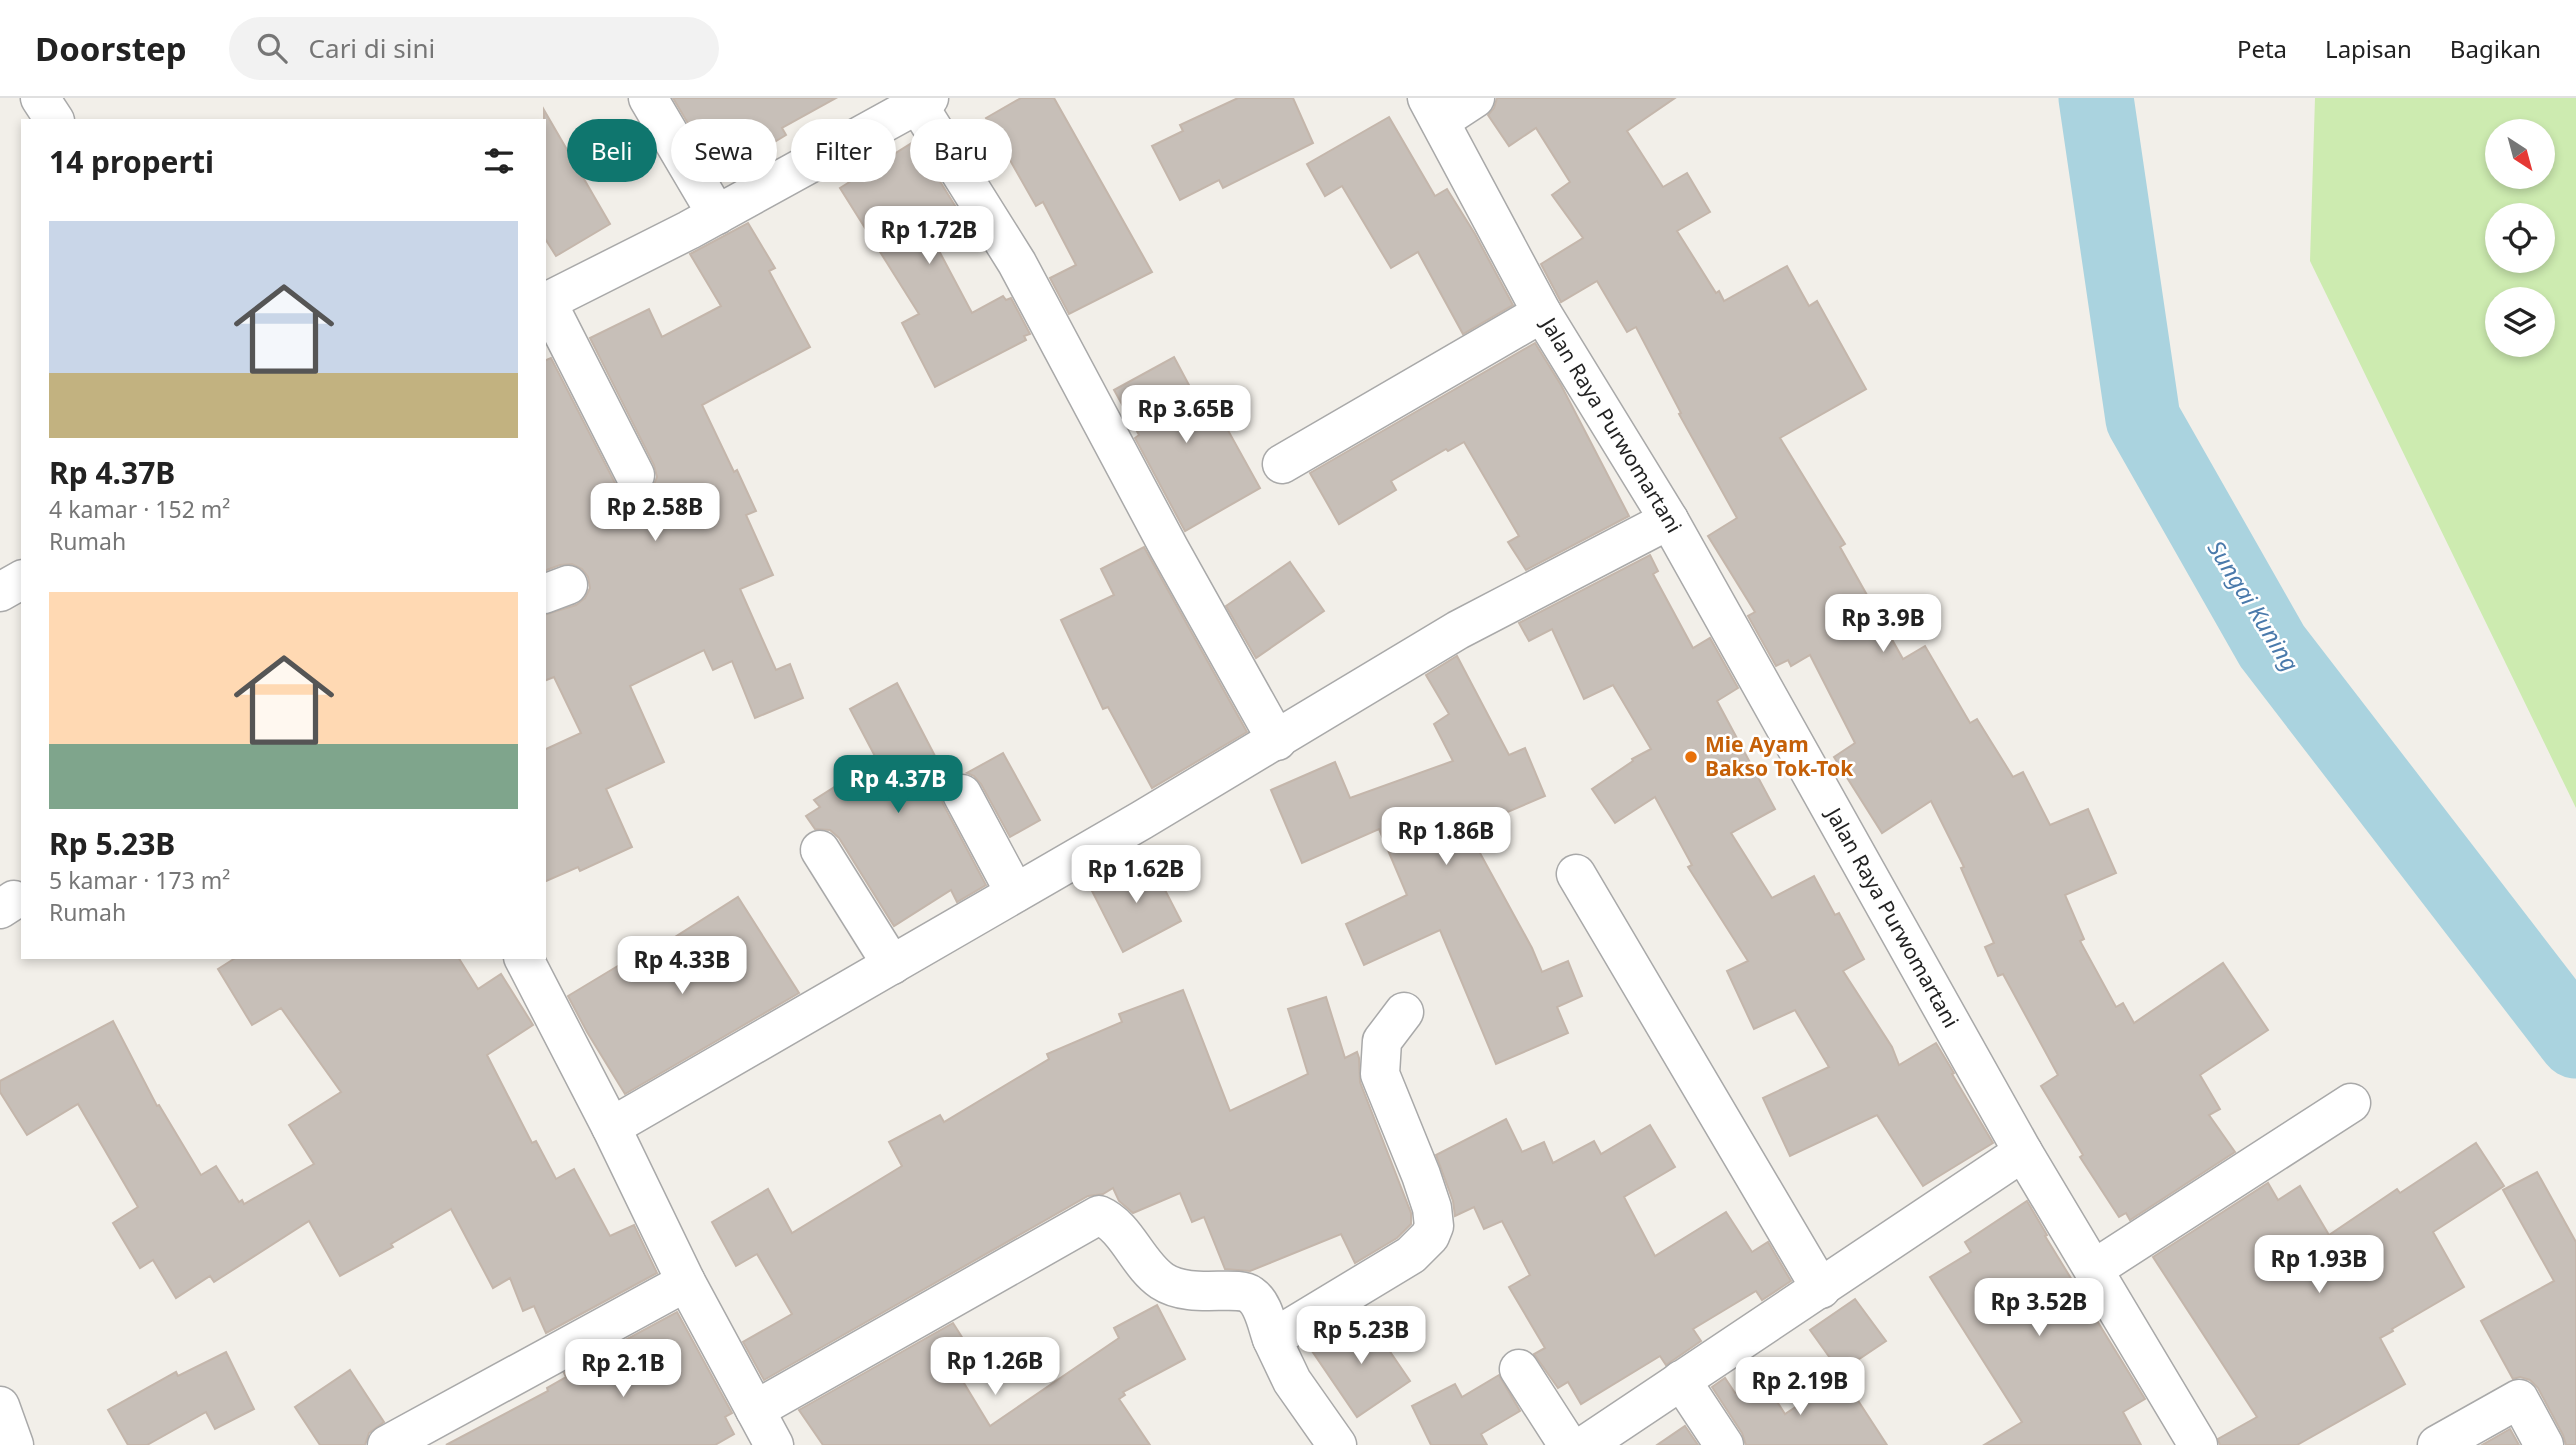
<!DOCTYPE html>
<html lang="id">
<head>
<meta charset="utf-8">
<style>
	:root { --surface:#fff; --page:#f2f2f2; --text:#222; --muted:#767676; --line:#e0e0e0; --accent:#0f766e }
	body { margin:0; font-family:"Noto Sans",sans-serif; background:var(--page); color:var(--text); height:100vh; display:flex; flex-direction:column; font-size:26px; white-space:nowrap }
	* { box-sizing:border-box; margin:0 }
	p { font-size:23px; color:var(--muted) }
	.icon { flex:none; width:38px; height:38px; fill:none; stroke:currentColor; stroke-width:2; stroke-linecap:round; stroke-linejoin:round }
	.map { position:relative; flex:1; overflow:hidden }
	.details { position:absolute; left:21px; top:21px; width:525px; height:840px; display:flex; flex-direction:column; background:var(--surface); border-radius:0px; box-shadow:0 4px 10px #0003 }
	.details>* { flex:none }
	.guide { position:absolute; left:567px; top:21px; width:665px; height:63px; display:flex; gap:14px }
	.needle { width:46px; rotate:144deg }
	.tools { position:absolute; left:2485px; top:21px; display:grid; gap:14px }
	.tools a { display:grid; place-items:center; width:70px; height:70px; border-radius:50%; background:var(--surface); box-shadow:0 4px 10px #0003; font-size:35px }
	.price { position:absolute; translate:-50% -60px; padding:0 16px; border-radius:14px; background:#fff; color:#222; font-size:23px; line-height:46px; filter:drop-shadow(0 2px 4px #0008) }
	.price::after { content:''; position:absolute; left:50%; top:42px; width:21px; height:16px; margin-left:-10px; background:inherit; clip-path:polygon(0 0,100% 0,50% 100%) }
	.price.current { background:var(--accent); color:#fff }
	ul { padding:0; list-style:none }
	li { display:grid; align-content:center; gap:14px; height:371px; padding:0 28px }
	li span { display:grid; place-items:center; height:217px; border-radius:0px; color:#555 }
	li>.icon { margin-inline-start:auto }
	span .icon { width:126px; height:126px; fill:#fffc; stroke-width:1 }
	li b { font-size:30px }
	h2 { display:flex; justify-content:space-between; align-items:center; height:84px; padding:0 28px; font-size:30px }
	.chip { padding:0 24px; border-radius:32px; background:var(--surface); box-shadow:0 4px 10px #0003; font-size:24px; line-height:63px }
	.chip.current { background:var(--accent); color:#fff }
	header { display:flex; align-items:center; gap:42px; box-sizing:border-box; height:98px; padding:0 35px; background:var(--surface); border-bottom:2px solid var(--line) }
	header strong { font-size:33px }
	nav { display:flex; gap:38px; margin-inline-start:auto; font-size:24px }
	.search { width:490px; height:63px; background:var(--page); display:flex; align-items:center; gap:18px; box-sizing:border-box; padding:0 24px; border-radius:38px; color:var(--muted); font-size:26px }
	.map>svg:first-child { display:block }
	.grass { fill:#cdebb0; fill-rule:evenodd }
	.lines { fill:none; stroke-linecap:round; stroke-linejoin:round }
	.river { stroke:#aad3df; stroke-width:75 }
	.building { fill:#c7bfb8; stroke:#c4b6ab; stroke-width:2 }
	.minor-casing { stroke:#a9a9a9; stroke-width:41 }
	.minor { stroke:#fff; stroke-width:38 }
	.food-dot { fill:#e8710a; stroke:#fff; stroke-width:2.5 }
	.labels { text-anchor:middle; stroke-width:5; stroke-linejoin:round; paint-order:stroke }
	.street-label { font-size:21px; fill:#222; stroke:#fff }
	.food-label { font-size:21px; font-weight:bold; fill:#c56008; stroke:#fff; text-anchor:start }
	.water-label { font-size:23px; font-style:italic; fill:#4a7aab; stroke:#fff }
</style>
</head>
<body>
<header>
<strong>Doorstep</strong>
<div class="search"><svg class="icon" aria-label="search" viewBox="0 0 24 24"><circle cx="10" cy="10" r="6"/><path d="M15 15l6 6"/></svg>Cari di sini</div>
<nav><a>Peta</a><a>Lapisan</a><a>Bagikan</a></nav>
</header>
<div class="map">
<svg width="2576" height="1347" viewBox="0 0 2576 1347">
	<rect width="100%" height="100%" fill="#f2efe9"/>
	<!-- grass -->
	<path class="grass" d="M 2315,0 L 2576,0 L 2576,710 L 2310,163 ZM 2497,33 L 2543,33 L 2543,79 L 2497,79 ZM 2497,117 L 2543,117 L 2543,163 L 2497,163 ZM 2497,201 L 2543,201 L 2543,247 L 2497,247 Z"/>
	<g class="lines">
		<!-- river -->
		<path class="river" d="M 2096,0 L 2143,321 L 2272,548 L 2576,943"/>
	</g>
	<!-- building -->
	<g class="building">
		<path d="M 673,0 L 836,0 L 782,30 L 786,37 L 753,57 L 748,47 L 712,66 Z"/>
		<path d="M 1021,0 L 1054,0 L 1152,174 L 1069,216 L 1050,180 L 1076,167 L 1043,104 L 1036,108 L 986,20 Z"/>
		<path d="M 1238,0 L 1293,0 L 1313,45 L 1223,90 L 1219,82 L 1180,102 L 1152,48 L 1183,33 L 1180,27 Z"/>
		<path d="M 1497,0 L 1675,0 L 1627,33 L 1663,89 L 1687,75 L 1710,114 L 1677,133 L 1716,195 L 1719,193 L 1724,203 L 1787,168 L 1809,208 L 1817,203 L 1866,291 L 1780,340 L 1845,446 L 1840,449 L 1903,561 L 1925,548 L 1970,625 L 1977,621 L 2013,679 L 2023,674 L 2050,727 L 2088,711 L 2116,775 L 2065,797 L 2084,841 L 2080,843 L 2116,909 L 2123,905 L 2134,925 L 2223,865 L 2268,932 L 2200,977 L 2220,1011 L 2209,1017 L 2235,1054 L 2130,1122 L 2126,1115 L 2119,1119 L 2080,1059 L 2083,1057 L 2041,988 L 2058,977 L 2003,876 L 1998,878 L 1985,849 L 1994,845 L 1961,770 L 1964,769 L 1931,703 L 1882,735 L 1834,659 L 1855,645 L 1810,557 L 1791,568 L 1788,562 L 1776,568 L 1748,518 L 1755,514 L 1708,438 L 1737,420 L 1679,316 L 1681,315 L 1636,229 L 1627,234 L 1597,183 L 1561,204 L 1541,166 L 1583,140 L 1552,97 L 1570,84 L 1536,30 L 1509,48 L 1488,17 L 1494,10 Z"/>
		<path d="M 544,12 L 610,126 L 556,158 L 544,139 Z"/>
		<path d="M 1389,19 L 1435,98 L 1447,91 L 1475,136 L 1513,207 L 1463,236 L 1418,154 L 1391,170 L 1342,88 L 1325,98 L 1307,66 Z"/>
		<path d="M 915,43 L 962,119 L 948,128 L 954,139 L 937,149 L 972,215 L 1003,198 L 1006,202 L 1011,200 L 1030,236 L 1024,238 L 1026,242 L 935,289 L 902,225 L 919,216 L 840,90 Z"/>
		<path d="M 748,125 L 775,170 L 769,173 L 810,249 L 702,307 L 734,374 L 737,372 L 756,413 L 746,417 L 773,477 L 740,491 L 776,572 L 790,566 L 803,600 L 755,620 L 732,563 L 713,572 L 704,552 L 630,588 L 664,664 L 606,691 L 632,749 L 580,773 L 578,769 L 544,784 L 544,652 L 581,635 L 554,579 L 544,583 L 544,517 L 576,507 L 585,500 L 590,490 L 588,479 L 582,471 L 572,466 L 560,467 L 544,473 L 544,263 L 551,260 L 616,387 L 624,396 L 633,399 L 645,396 L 653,389 L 657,379 L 654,367 L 590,240 L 649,211 L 662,239 L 721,208 L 690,156 Z"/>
		<path d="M 1535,245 L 1561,287 L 1629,418 L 1526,472 L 1508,444 L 1519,438 L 1464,344 L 1448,353 L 1446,351 L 1391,383 L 1396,392 L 1339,426 L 1310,375 Z"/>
		<path d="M 1174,259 L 1198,304 L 1209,298 L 1260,390 L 1185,433 L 1135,340 L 1139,337 L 1114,292 Z"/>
		<path d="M 1144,449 L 1247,634 L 1152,690 L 1108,609 L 1103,611 L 1061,522 L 1114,497 L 1101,471 Z"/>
		<path d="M 1650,457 L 1658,473 L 1653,476 L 1693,550 L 1710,540 L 1738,590 L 1717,603 L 1775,711 L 1731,735 L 1772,800 L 1814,778 L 1835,817 L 1839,815 L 1864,861 L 1843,873 L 1892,949 L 1899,967 L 1936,945 L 1954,975 L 1952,976 L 1993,1045 L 1923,1088 L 1877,1017 L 1790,1058 L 1763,1000 L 1829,969 L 1795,912 L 1754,931 L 1727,873 L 1748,863 L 1688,769 L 1692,767 L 1655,699 L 1615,725 L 1592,691 L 1633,663 L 1632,661 L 1651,651 L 1613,587 L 1584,601 L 1552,531 L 1529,543 L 1519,525 Z"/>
		<path d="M 1290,464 L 1324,513 L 1256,560 L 1226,508 Z"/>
		<path d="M 1457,558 L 1509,657 L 1525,650 L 1545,698 L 1472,729 L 1479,744 L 1475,746 L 1532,850 L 1542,874 L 1568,863 L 1582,898 L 1557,909 L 1568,935 L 1496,966 L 1440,832 L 1364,867 L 1346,826 L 1407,797 L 1379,731 L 1302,765 L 1271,692 L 1335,664 L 1350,700 L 1453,663 L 1434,626 L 1449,616 L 1426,577 Z"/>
		<path d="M 897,585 L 947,681 L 940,695 L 943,706 L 986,787 L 957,804 L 951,792 L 894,828 L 839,740 L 830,732 L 815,731 L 806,718 L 820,709 L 814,702 L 877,662 L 850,611 Z"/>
		<path d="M 1003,655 L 1040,722 L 1010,739 L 981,686 L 974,678 L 967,675 Z"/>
		<path d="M 1149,761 L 1181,823 L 1123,854 L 1091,791 Z"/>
		<path d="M 738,799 L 799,895 L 625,996 L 587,934 L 568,898 L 631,860 L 634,865 Z"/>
		<path d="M 237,859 L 458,859 L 478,891 L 501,876 L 533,927 L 487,957 L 532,1045 L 536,1043 L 556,1081 L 574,1071 L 610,1138 L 634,1127 L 657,1175 L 546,1235 L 534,1208 L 523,1213 L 510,1180 L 493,1190 L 451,1111 L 391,1146 L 393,1149 L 340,1178 L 309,1123 L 214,1184 L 210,1178 L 176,1200 L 153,1162 L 140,1170 L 113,1125 L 138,1109 L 78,1006 L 27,1037 L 0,994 L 0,983 L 113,923 L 157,1008 L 159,1007 L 201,1077 L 216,1068 L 239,1104 L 242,1102 L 244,1106 L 314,1066 L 289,1027 L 341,994 L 281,910 L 252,927 L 218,871 Z"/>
		<path d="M 1183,892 L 1230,1013 L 1308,976 L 1288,911 L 1326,899 L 1345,960 L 1357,954 L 1359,960 L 1360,984 L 1411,1115 L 1411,1126 L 1397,1140 L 1355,1165 L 1341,1136 L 1250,1173 L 1225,1171 L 1204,1119 L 1192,1124 L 1180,1095 L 1133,1115 L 1119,1103 L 1113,1090 L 1103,1096 L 1088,1098 L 764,1282 L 743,1244 L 792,1216 L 757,1156 L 736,1168 L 712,1124 L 768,1091 L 792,1135 L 902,1068 L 889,1044 L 940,1017 L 944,1024 L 1049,961 L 1047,956 L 1122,924 L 1119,916 Z"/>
		<path d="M 1506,1021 L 1522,1054 L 1544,1044 L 1553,1065 L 1594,1043 L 1601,1056 L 1650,1027 L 1675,1069 L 1624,1099 L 1655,1158 L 1726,1114 L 1752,1154 L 1768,1144 L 1791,1183 L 1762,1202 L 1756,1193 L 1693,1231 L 1701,1243 L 1666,1267 L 1660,1258 L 1581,1306 L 1568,1284 L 1558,1290 L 1534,1256 L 1545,1250 L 1509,1189 L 1530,1177 L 1502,1123 L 1484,1131 L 1474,1109 L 1455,1118 L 1453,1103 L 1436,1057 Z"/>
		<path d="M 2476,1045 L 2504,1088 L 2433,1134 L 2464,1189 L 2392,1231 L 2393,1233 L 2380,1240 L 2405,1286 L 2297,1347 L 2220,1347 L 2218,1341 L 2257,1319 L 2153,1159 L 2268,1085 L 2278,1102 L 2300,1088 L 2329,1137 L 2397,1091 L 2400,1095 Z"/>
		<path d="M 2537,1074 L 2576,1144 L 2576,1347 L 2566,1347 L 2563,1337 L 2538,1290 L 2530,1282 L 2520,1279 L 2513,1281 L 2481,1223 L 2554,1183 L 2503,1092 Z"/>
		<path d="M 2027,1103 L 2047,1137 L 2045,1138 L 2145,1301 L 2123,1314 L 2141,1347 L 1984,1347 L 2022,1324 L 1930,1179 L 1971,1154 L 1965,1144 Z"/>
		<path d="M 1855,1201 L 1886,1243 L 1840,1274 L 1810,1232 Z"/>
		<path d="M 1157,1207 L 1185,1261 L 1123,1294 L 1125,1297 L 1119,1301 L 1150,1347 L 823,1347 L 799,1312 L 953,1225 L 972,1255 L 953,1267 L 990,1328 L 1119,1240 L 1114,1230 Z"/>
		<path d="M 677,1214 L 732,1315 L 725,1319 L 734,1336 L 715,1347 L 446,1347 L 548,1293 L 547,1290 L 566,1279 L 564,1275 Z"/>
		<path d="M 1365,1217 L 1410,1283 L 1357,1319 L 1312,1253 Z"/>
		<path d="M 226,1254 L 254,1311 L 215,1331 L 206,1314 L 147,1347 L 128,1347 L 108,1312 L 176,1274 L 178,1278 Z"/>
		<path d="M 350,1272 L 384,1324 L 369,1335 L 365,1347 L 320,1347 L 295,1309 Z"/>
		<path d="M 1499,1277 L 1520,1313 L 1481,1336 L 1487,1347 L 1431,1347 L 1412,1308 L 1455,1286 L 1462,1299 Z"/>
		<path d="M 1842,1278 L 1887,1347 L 1746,1347 L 1742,1335 L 1712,1289 L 1725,1280 L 1735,1295 L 1761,1279 L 1785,1316 Z"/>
		<path d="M 1685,1328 L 1698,1347 L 1657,1347 Z"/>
		<path d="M 2510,1331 L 2519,1347 L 2482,1347 Z"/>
	</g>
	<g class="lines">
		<!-- minor casing -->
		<g class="minor-casing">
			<g id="minor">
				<path d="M 40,0 L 55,23"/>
				<path d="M 648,0 L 717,117"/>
				<path id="s1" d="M 1427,0 L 1542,215 L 1669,422 L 2023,1054 L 2198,1347"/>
				<path d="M 918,7 L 1017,165 L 1169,450 L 1277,643"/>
				<path d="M 1440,23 L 1475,0"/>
				<path d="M 547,204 L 635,377"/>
				<path d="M 544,205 L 689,132 L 929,0"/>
				<path d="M 1282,366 L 1542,215"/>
				<path d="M 0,494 L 23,481"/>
				<path d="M 544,496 L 568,487"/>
				<path d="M 962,696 L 1015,795"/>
				<path d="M 820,752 L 892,867"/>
				<path d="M 1576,776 L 1821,1191"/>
				<path d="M 0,811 L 14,802"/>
				<path d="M 523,859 L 611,1029 L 686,1184 L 774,1347"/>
				<path d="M 611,1029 L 1142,722 L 1458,532 L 1669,422"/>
				<path d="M 2094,1171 L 2351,1005"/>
				<path d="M 1519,1271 L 1568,1347"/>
				<path d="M 1681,1282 L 1724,1347"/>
				<path d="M 0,1308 L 14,1347"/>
				<path d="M 755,1312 L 1099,1117 C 1127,1129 1137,1166 1162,1183 C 1191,1202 1236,1186 1251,1197 C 1264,1206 1267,1228 1272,1241"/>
				<path d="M 387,1347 L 686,1184"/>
				<path d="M 1337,1347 L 1292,1283 L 1272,1241 L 1411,1157 L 1430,1138 L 1434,1128 L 1432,1110 L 1421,1077 L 1380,976 L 1382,943 L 1404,914"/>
				<path d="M 1585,1347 L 2023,1054"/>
				<path d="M 2437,1347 L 2519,1301 L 2544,1347"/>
			</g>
		</g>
		<!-- minor -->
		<use href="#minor" class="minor"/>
	</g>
	<!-- markers -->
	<circle class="food-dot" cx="1691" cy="659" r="7"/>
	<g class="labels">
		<!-- street labels -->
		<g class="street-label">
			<text dy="7" stroke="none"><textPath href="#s1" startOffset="376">Jalan Raya Purwomartani</textPath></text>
			<text dy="7" stroke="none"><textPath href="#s1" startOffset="943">Jalan Raya Purwomartani</textPath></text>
		</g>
		<!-- food labels -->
		<g class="food-label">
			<text x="1705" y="654">Mie Ayam<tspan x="1705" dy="24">Bakso Tok-Tok</tspan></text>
		</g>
		<!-- water labels -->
		<g class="water-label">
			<text transform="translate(2253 508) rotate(58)" y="8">Sungai Kuning</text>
		</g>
	</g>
</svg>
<div class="tools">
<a><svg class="needle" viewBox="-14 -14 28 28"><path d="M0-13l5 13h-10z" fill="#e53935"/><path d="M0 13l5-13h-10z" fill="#767676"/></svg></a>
<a><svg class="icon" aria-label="locate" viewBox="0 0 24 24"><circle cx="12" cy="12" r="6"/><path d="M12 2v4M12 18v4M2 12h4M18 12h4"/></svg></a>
<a><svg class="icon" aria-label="layers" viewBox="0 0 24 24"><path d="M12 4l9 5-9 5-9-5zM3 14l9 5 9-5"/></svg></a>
</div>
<b class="price" style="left:929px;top:168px">Rp 1.72B</b>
<b class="price" style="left:1186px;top:347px">Rp 3.65B</b>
<b class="price" style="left:655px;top:445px">Rp 2.58B</b>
<b class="price" style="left:1883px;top:556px">Rp 3.9B</b>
<b class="price current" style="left:898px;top:717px">Rp 4.37B</b>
<b class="price" style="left:1446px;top:769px">Rp 1.86B</b>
<b class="price" style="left:1136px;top:807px">Rp 1.62B</b>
<b class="price" style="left:682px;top:898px">Rp 4.33B</b>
<b class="price" style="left:2319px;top:1197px">Rp 1.93B</b>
<b class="price" style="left:2039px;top:1240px">Rp 3.52B</b>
<b class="price" style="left:1361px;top:1268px">Rp 5.23B</b>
<b class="price" style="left:995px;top:1299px">Rp 1.26B</b>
<b class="price" style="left:623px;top:1301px">Rp 2.1B</b>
<b class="price" style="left:1800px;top:1319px">Rp 2.19B</b>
<div class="guide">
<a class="chip current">Beli</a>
<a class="chip">Sewa</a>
<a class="chip">Filter</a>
<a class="chip">Baru</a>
</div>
<section class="details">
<h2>14 properti<svg class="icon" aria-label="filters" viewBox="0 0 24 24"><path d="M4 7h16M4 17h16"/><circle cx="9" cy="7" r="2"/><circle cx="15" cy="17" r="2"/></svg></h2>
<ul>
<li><span style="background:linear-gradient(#c9d6e8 70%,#c2b280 0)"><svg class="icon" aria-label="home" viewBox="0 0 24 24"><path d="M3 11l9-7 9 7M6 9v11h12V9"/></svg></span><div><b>Rp 4.37B</b><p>4 kamar · 152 m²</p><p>Rumah</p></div></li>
<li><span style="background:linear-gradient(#ffd9b3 70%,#7fa58c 0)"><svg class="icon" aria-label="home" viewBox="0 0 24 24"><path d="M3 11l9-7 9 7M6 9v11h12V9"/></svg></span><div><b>Rp 5.23B</b><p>5 kamar · 173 m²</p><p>Rumah</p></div></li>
</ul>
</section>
</div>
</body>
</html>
